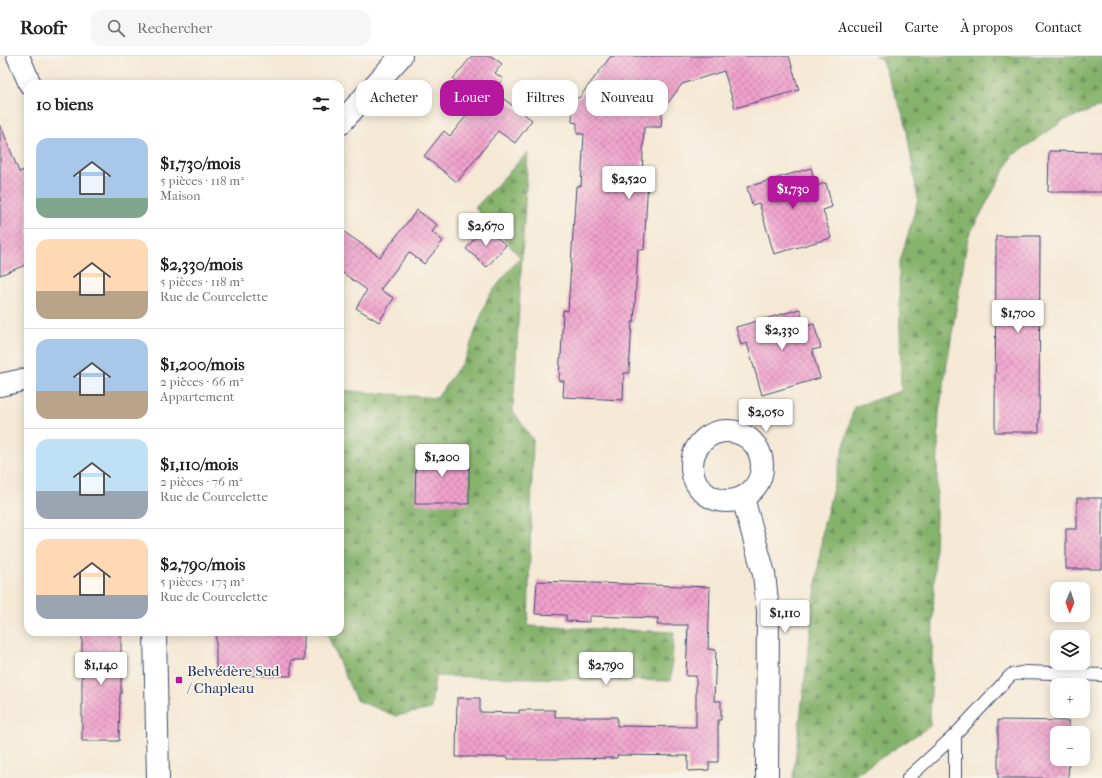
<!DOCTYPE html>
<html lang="fr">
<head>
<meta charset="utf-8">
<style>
	:root { --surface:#fff; --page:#f6f6f6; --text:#202124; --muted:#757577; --line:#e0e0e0; --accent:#b5179e }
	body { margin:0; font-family:"IM FELL French Canon",serif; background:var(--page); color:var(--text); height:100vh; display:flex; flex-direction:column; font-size:15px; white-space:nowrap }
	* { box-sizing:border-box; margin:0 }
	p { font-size:13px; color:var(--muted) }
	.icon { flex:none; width:22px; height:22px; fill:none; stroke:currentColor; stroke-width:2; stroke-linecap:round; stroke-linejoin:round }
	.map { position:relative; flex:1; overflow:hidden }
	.details { position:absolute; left:24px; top:24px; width:320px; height:556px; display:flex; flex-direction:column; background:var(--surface); border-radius:12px; box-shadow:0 2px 10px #0003 }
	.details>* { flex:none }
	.guide { position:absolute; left:356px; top:24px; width:380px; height:36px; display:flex; gap:8px }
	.needle { width:26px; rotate:182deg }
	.tools { position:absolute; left:1050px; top:526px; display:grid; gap:8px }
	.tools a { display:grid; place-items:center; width:40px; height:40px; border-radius:8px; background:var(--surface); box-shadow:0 2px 10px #0003; font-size:20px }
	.price { position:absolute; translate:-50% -34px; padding:0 9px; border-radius:4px; background:#fff; color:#222; font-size:13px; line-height:26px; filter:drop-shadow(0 1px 2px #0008) }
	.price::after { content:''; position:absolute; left:50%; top:24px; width:12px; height:9px; margin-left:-6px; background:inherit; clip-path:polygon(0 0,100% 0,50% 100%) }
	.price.selected { background:var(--accent); color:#fff }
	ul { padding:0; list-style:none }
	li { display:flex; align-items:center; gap:12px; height:100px; padding:0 12px }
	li+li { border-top:1px solid var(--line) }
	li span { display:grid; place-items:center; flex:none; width:112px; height:80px; border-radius:12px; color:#555 }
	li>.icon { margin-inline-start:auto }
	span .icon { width:48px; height:48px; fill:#fffc; stroke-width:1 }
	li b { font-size:17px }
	h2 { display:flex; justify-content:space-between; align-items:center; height:48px; padding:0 12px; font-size:17px }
	.pill { padding:0 14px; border-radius:12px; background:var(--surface); box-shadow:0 2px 10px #0003; font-size:14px; line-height:36px }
	.pill.selected { background:var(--accent); color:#fff }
	header { display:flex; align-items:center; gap:24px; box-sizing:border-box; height:56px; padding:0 20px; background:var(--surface); border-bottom:1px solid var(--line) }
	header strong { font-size:19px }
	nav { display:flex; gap:22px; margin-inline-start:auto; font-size:14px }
	.search { width:280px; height:36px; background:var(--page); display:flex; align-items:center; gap:10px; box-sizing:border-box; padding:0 14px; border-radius:12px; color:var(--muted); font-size:15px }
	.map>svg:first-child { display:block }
	.forest { fill:url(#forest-firs); stroke:#507165 }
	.building { fill:url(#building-cross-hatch) }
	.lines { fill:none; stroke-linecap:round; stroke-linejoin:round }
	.service-casing { stroke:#3c4b70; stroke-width:14 }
	.minor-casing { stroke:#3c4b70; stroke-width:24 }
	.tertiary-casing { stroke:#3c4b70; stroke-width:24 }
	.service { stroke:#fff; stroke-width:12 }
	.minor { stroke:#fff; stroke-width:22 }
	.tertiary { stroke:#fff; stroke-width:22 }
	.poi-dot { fill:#b5179e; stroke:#f7f3e8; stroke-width:1.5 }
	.labels { text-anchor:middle; stroke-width:3.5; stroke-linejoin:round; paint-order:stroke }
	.poi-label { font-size:15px; fill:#1b2f5e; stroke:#f7f3e8; text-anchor:start }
</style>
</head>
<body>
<header>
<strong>Roofr</strong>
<div class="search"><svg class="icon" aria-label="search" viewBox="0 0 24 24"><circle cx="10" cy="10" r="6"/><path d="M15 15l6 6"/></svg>Rechercher</div>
<nav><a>Accueil</a><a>Carte</a><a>À propos</a><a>Contact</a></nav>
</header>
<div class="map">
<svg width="1102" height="722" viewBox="0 0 1102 722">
	<defs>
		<pattern id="forest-firs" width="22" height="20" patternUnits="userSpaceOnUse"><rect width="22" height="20" fill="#86b36c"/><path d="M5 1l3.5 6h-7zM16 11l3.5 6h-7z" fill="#6d925c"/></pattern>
		<pattern id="building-cross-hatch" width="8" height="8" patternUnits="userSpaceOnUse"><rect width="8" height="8" fill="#f1a1cc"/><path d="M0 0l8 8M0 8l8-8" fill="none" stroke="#c284a9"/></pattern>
	</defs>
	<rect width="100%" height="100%" fill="#f7f3e8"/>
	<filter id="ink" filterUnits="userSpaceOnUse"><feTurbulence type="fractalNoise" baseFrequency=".025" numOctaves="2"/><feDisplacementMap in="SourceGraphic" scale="8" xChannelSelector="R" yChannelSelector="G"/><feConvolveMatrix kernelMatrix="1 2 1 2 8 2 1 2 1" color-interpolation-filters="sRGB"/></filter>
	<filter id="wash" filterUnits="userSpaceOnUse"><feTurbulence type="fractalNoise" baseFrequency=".012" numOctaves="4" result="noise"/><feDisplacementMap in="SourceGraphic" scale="16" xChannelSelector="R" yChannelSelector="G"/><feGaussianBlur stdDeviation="0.9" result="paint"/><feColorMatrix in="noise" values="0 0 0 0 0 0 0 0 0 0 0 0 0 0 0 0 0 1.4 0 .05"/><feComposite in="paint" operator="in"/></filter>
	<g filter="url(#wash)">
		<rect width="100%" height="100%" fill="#f5e9d5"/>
		<!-- forest -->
		<g class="forest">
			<path d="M 874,0 L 1102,0 L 1102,50 L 1063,65 L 1012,100 L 968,181 L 939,356 L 930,670 L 850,722 L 793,722 L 823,472 L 854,351 L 901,335 L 899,209 L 918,144 L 905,64 L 881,3 Z"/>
			<path d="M 528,96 L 513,355 L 533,384 L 528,570 L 674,576 L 671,625 L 435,620 L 431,653 L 396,660 L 356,644 L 326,576 L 340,576 L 340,403 L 344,397 L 343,368 L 340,367 L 340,334 L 437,342 L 466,301 L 488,241 L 520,201 L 475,152 Z"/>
		</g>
		<g id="blocks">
			<!-- building -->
			<g class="building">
				<path d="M 472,0 L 491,0 L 502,8 L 495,17 L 503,23 L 493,35 L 532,64 L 515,87 L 498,75 L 457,126 L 424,100 L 444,75 L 450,80 L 477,47 L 463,36 L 465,33 L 453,23 Z"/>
				<path d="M 611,0 L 789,0 L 799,34 L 735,52 L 724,15 L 682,28 L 662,55 L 661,71 L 644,71 L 642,122 L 648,122 L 644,194 L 638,193 L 634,266 L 632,266 L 629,317 L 624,317 L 623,344 L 563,341 L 564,325 L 559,325 L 560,302 L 561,302 L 563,254 L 568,255 L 576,130 L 581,130 L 584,78 L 577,78 L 577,67 L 572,66 L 573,42 L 579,42 Z"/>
				<path d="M 0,70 L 1,70 L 19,116 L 24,114 L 28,124 L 28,208 L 0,219 Z"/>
				<path d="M 1049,95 L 1102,96 L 1102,136 L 1048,136 Z"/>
				<path d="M 811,112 L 816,130 L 826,127 L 832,151 L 823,154 L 831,182 L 774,198 L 759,147 L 752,149 L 747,131 Z"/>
				<path d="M 417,154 L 437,169 L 432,176 L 443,185 L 424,208 L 409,196 L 380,234 L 394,242 L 379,266 L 356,252 L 367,234 L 340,215 L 340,173 L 380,201 Z"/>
				<path d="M 484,171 L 506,189 L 487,211 L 466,193 Z"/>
				<path d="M 996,180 L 1040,180 L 1039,376 L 995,376 Z"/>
				<path d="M 800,253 L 805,271 L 814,268 L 821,292 L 812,294 L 820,322 L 762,339 L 747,287 L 741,289 L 736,271 Z"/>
				<path d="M 416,396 L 469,396 L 469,448 L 415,448 Z"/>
				<path d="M 1077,442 L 1102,442 L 1102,513 L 1066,513 L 1066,473 L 1077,473 Z"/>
				<path d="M 537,525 L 710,531 L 708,593 L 716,594 L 714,645 L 721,645 L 721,664 L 718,664 L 718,706 L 709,706 L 709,714 L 688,715 L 688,700 L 617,699 L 617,702 L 555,703 L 508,703 L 508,701 L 456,701 L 457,642 L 480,642 L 480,656 L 519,657 L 519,654 L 555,654 L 555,661 L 617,661 L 617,670 L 696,671 L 696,620 L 686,620 L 688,569 L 657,569 L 658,562 L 589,560 L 589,566 L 566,565 L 566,559 L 535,558 Z"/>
				<path d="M 82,576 L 121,576 L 121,638 L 120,638 L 119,685 L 82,685 Z"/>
				<path d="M 216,576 L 304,576 L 304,604 L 291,604 L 291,620 L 216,619 Z"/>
				<path d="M 998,664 L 1069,665 L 1069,677 L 1057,677 L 1057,703 L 1069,703 L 1068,722 L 998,722 Z"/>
			</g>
		</g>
	</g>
	<g filter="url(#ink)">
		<use href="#blocks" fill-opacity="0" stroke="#3c4b70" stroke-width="1"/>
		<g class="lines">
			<!-- service casing -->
			<g class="service-casing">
				<g id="service">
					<path d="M 908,722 L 955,679 L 1011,619 L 1026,616 L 1102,619"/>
					<path d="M 955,722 L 955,679"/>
				</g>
			</g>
			<!-- minor casing -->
			<g class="minor-casing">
				<g id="minor">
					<circle cx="727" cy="410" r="35"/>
					<path d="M 743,442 L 764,518 L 768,555 L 767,722"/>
				</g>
			</g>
			<!-- tertiary casing -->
			<g class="tertiary-casing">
				<g id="tertiary">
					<path d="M 18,0 L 30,28"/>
					<path d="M 340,68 L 401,0"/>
					<path d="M 0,329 L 28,323"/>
					<path d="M 155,576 L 158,722"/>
				</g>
			</g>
			<!-- service -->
			<use href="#service" class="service"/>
			<!-- minor -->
			<use href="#minor" class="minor"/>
			<!-- tertiary -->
			<use href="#tertiary" class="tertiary"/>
		</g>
	</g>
	<!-- markers -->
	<rect class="poi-dot" x="175" y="620" width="8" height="8" rx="2"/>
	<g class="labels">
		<!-- poi labels -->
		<g class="poi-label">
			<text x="187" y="620">Belvédère Sud<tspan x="187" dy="17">/ Chapleau</tspan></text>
		</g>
	</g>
</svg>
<div class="tools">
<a><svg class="needle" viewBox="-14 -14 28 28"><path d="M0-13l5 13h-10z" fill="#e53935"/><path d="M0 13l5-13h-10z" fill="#757577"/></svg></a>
<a><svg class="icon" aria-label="layers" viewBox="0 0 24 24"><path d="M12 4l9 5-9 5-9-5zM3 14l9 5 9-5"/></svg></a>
<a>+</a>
<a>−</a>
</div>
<b class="price" style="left:629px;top:144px">$2,520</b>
<b class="price selected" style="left:793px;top:154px">$1,730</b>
<b class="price" style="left:486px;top:191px">$2,670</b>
<b class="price" style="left:1018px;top:278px">$1,700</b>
<b class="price" style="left:782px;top:295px">$2,330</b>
<b class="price" style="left:766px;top:377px">$2,050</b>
<b class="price" style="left:442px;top:422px">$1,200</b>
<b class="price" style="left:785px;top:578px">$1,110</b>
<b class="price" style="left:101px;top:630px">$1,140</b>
<b class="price" style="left:606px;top:630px">$2,790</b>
<div class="guide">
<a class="pill">Acheter</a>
<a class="pill selected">Louer</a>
<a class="pill">Filtres</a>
<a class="pill">Nouveau</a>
</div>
<section class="details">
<h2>10 biens<svg class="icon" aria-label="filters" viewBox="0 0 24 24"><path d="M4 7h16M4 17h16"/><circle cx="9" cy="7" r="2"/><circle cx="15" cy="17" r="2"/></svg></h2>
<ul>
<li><span style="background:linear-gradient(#a9c7e8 75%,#7fa58c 0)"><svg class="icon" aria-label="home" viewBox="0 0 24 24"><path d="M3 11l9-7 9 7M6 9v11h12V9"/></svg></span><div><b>$1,730/mois</b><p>5 pièces · 118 m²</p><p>Maison</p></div></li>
<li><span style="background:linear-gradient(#ffd9b3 65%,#b9a48a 0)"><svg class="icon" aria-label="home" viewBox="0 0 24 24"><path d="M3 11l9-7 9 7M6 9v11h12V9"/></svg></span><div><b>$2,330/mois</b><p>5 pièces · 118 m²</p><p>Rue de Courcelette</p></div></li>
<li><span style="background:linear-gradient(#a9c7e8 65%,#b9a48a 0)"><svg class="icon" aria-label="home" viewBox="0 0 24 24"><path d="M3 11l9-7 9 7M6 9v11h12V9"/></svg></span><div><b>$1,200/mois</b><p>2 pièces · 66 m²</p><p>Appartement</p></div></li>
<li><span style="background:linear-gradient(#bfe0f5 65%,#9aa5b1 0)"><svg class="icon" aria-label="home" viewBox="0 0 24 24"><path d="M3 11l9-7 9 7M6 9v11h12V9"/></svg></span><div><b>$1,110/mois</b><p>2 pièces · 76 m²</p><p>Rue de Courcelette</p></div></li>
<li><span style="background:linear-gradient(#ffd9b3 70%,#9aa5b1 0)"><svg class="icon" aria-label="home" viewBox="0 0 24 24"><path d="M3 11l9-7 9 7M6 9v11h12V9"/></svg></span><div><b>$2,790/mois</b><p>5 pièces · 173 m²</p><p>Rue de Courcelette</p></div></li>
</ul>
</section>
</div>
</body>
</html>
